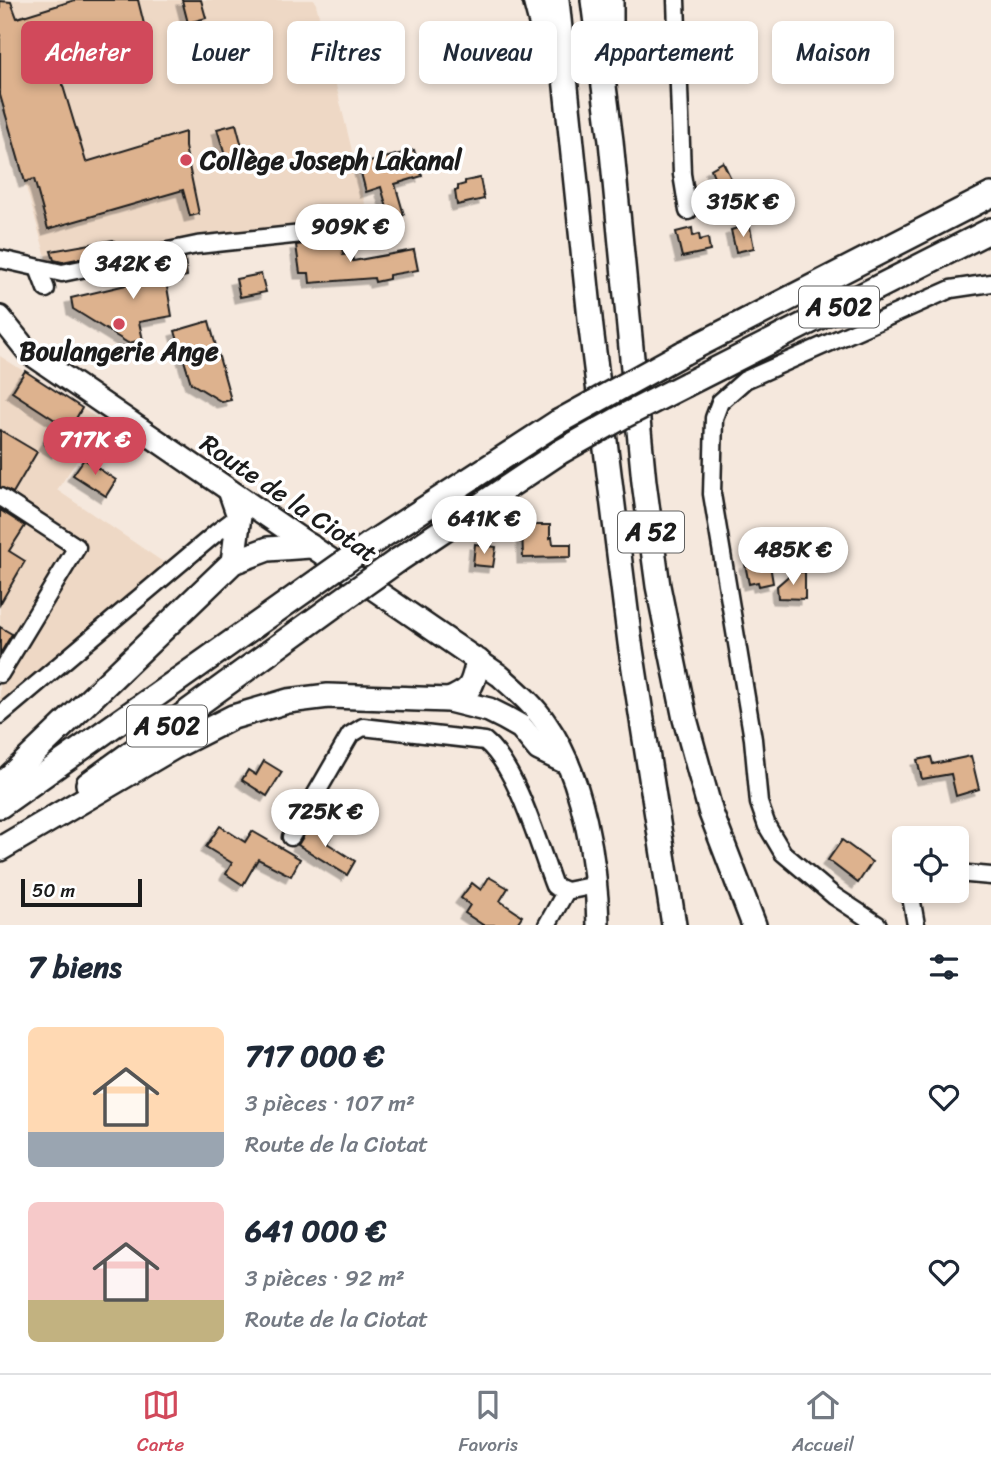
<!DOCTYPE html>
<html lang="fr">
<head>
<meta charset="utf-8">
<style>
	:root { --surface:#fff; --page:#f2f2f3; --text:#1f2937; --muted:#747a83; --line:#e0e1e3; --accent:#d1495b }
	body { margin:0; font-family:Sriracha,sans-serif; background:var(--page); color:var(--text); height:100vh; display:flex; flex-direction:column; font-size:26px; white-space:nowrap }
	* { box-sizing:border-box; margin:0 }
	p { font-size:23px; color:var(--muted) }
	.icon { flex:none; width:38px; height:38px; fill:none; stroke:currentColor; stroke-width:2; stroke-linecap:round; stroke-linejoin:round }
	.map { position:relative; height:925px; overflow:hidden }
	.panel { display:flex; flex-direction:column; background:var(--surface); flex:1 }
	.panel>* { flex:none }
	.hud { position:absolute; left:21px; top:21px; width:950px; height:63px; display:flex; gap:14px }
	.controls { position:absolute; left:892px; top:826px; display:grid; gap:14px }
	.controls a { display:grid; place-items:center; width:77px; height:77px; border-radius:10px; background:var(--surface); box-shadow:0 4px 10px #0003; font-size:35px }
	.scale { position:absolute; left:21px; bottom:18px; width:121px; box-sizing:border-box; padding-left:7px; border:4px solid #1c1c1c; border-top:0; font-size:19px; line-height:24px; white-space:nowrap; color:#1c1c1c; -webkit-text-stroke:5px #fff; paint-order:stroke }
	.price { position:absolute; translate:-50% -60px; padding:0 16px; border-radius:24px; background:#fff; color:#222; font-size:23px; line-height:46px; filter:drop-shadow(0 2px 4px #0008) }
	.price::after { content:''; position:absolute; left:50%; top:42px; width:21px; height:16px; margin-left:-10px; background:inherit; clip-path:polygon(0 0,100% 0,50% 100%) }
	.price.on { background:var(--accent); color:#fff }
	ul { padding:0; list-style:none }
	li { display:flex; align-items:center; gap:21px; height:175px; padding:0 28px }
	li span { display:grid; place-items:center; flex:none; width:196px; height:140px; border-radius:10px; color:#555 }
	li>.icon { margin-inline-start:auto }
	span .icon { width:84px; height:84px; fill:#fffc; stroke-width:1 }
	li b { font-size:30px }
	h2 { display:flex; justify-content:space-between; align-items:center; height:84px; padding:0 28px; font-size:30px }
	.chip { padding:0 24px; border-radius:10px; background:var(--surface); box-shadow:0 4px 10px #0003; font-size:24px; line-height:63px }
	.chip.on { background:var(--accent); color:#fff }
	.tab-bar { display:flex; justify-content:space-around; align-items:center; height:98px; border-top:2px solid var(--line); background:var(--surface); font-size:19px; color:var(--muted) }
	.tab-bar a { display:grid; justify-items:center; gap:4px }
	.tab-bar .on { color:var(--accent) }
	.map>svg:first-child { display:block }
	.built { fill:#eed8c5 }
	.building { fill:#ddb28e; stroke:#1c1c1c; stroke-width:2; filter:url(#shadow) }
	.lines { fill:none; stroke-linecap:round; stroke-linejoin:round }
	.minor-casing { stroke:#1c1c1c; stroke-width:21 }
	.major-casing { stroke:#1c1c1c; stroke-width:26 }
	.highway-casing { stroke:#1c1c1c; stroke-width:28 }
	.minor { stroke:#fff; stroke-width:16 }
	.major { stroke:#fff; stroke-width:21 }
	.highway { stroke:#fff; stroke-width:23 }
	.highway-bridge-casing { stroke:#1c1c1c; stroke-width:28; stroke-linecap:butt }
	.highway-bridge { stroke:#fff; stroke-width:23 }
	.poi-dot { fill:#d1495b; stroke:#fff; stroke-width:2.5 }
	.labels { text-anchor:middle; stroke-width:7; stroke-linejoin:round; paint-order:stroke }
	.shield { fill:#fff; stroke:#606060; stroke-width:2 }
	.shield-label { font-size:24px; font-weight:bold; fill:#1c1c1c }
	.poi-label { font-size:26px; font-weight:bold; fill:#1c1c1c; stroke:#fff; text-anchor:start }
	.street-label { font-size:26px; fill:#1c1c1c; stroke:#fff }
</style>
</head>
<body>
<div class="map">
<svg width="991" height="925" viewBox="0 0 991 925">
	<defs>
		<filter id="shadow"><feDropShadow dx="-5.5" dy="5.5" stdDeviation="0" flood-color="#0004"/></filter>
	</defs>
	<rect width="100%" height="100%" fill="#f5e8dd"/>
	<filter id="ink" filterUnits="userSpaceOnUse"><feTurbulence type="fractalNoise" baseFrequency=".0143" numOctaves="2"/><feDisplacementMap in="SourceGraphic" scale="14" xChannelSelector="R" yChannelSelector="G"/><feConvolveMatrix kernelMatrix="1 2 1 2 8 2 1 2 1" color-interpolation-filters="sRGB"/></filter>
	<g filter="url(#ink)">
		<!-- built -->
		<g class="built">
			<path d="M 0,0 L 315,0 L 370,224 L 206,238 L 49,267 L 0,97 Z"/>
			<path d="M 0,356 L 103,422 L 57,490 L 166,564 L 0,707 Z"/>
		</g>
		<!-- building -->
		<g class="building">
			<path d="M 75,0 L 138,0 L 147,36 L 56,63 L 86,162 L 185,132 L 185,147 L 199,214 L 190,216 L 183,190 L 48,229 L 34,179 L 25,182 L 0,95 L 0,1 L 11,2 L 17,18 Z"/>
			<path d="M 182,0 L 201,0 L 206,18 L 188,23 Z"/>
			<path d="M 236,124 L 244,154 L 226,159 L 217,129 Z"/>
			<path d="M 414,150 L 422,176 L 395,184 L 404,215 L 390,218 L 381,187 L 366,192 L 359,165 Z"/>
			<path d="M 723,162 L 738,193 L 719,202 L 709,182 L 715,179 L 711,169 Z"/>
			<path d="M 480,178 L 484,199 L 457,205 L 455,191 L 458,190 L 458,186 L 465,184 L 465,181 Z"/>
			<path d="M 744,226 L 750,227 L 754,248 L 736,252 L 731,230 Z"/>
			<path d="M 692,228 L 693,236 L 699,234 L 700,240 L 708,238 L 710,251 L 682,257 L 676,232 Z"/>
			<path d="M 113,240 L 123,250 L 62,262 L 54,260 L 51,251 Z"/>
			<path d="M 341,240 L 343,255 L 352,254 L 353,261 L 414,250 L 418,270 L 389,275 L 389,279 L 375,282 L 374,278 L 310,283 L 309,273 L 300,273 L 296,245 Z"/>
			<path d="M 185,258 L 187,276 L 166,281 L 172,316 L 139,322 L 143,340 L 128,343 L 73,309 L 71,298 L 143,281 L 141,267 Z"/>
			<path d="M 261,274 L 266,292 L 240,297 L 236,279 Z"/>
			<path d="M 209,321 L 231,400 L 222,402 L 191,383 L 175,331 Z"/>
			<path d="M 25,371 L 82,408 L 57,452 L 44,444 L 58,422 L 12,392 Z"/>
			<path d="M 0,430 L 37,452 L 13,493 L 0,487 Z"/>
			<path d="M 84,459 L 116,480 L 106,496 L 73,475 Z"/>
			<path d="M 0,510 L 25,526 L 9,551 L 25,561 L 0,604 Z"/>
			<path d="M 522,525 L 550,525 L 550,538 L 552,537 L 553,544 L 571,544 L 571,557 L 523,558 Z"/>
			<path d="M 475,544 L 496,547 L 493,567 L 473,565 Z"/>
			<path d="M 769,559 L 773,583 L 759,586 L 758,582 L 749,584 L 745,564 Z"/>
			<path d="M 793,572 L 805,572 L 805,599 L 778,598 L 777,586 Z"/>
			<path d="M 0,627 L 12,634 L 0,654 Z"/>
			<path d="M 971,756 L 979,789 L 956,796 L 951,774 L 922,779 L 917,760 L 931,757 L 933,764 Z"/>
			<path d="M 264,761 L 282,772 L 267,796 L 242,780 L 248,770 L 256,775 Z"/>
			<path d="M 312,822 L 332,834 L 327,843 L 355,861 L 347,875 L 298,845 Z"/>
			<path d="M 220,826 L 245,842 L 252,831 L 300,859 L 291,876 L 258,859 L 243,885 L 226,874 L 232,863 L 206,847 Z"/>
			<path d="M 842,840 L 872,862 L 858,883 L 828,860 Z"/>
			<path d="M 489,877 L 508,888 L 500,901 L 522,916 L 516,925 L 483,925 L 465,913 L 470,905 L 461,898 L 472,883 L 481,890 Z"/>
		</g>
		<g class="lines">
			<!-- minor casing -->
			<g class="minor-casing">
				<g id="minor">
					<path d="M 676,0 L 682,174 L 688,211"/>
					<path d="M 0,259 L 62,273 L 197,245 L 369,227"/>
					<path d="M 38,268 L 46,289"/>
					<path d="M 0,497 L 77,547 L 0,674"/>
					<path d="M 0,715 L 216,533 L 239,516"/>
					<path d="M 291,837 L 350,735 L 363,727 L 485,741 C 517,767 539,847 554,886 L 566,891 L 596,885"/>
					<path d="M 957,873 L 991,876"/>
					<path d="M 910,891 L 916,925"/>
					<path d="M 547,925 L 566,891"/>
					<path d="M 878,925 L 834,896 L 783,853 L 767,826 L 759,803 L 753,739 L 712,494 L 714,418 L 720,402 L 745,380 L 951,289 L 991,283"/>
				</g>
			</g>
			<!-- major casing -->
			<g class="major-casing">
				<path id="major" d="M 0,317 L 28,352 L 499,675 C 516,690 534,705 547,725 C 583,776 597,863 598,925"/>
			</g>
			<!-- highway casing -->
			<g class="highway-casing">
				<g id="highway">
					<path d="M 535,0 L 552,65"/>
					<path d="M 557,0 L 591,328 L 630,643 L 674,925"/>
					<path d="M 593,0 L 611,141 L 644,482 L 658,586 L 685,719 L 711,813 L 754,925"/>
					<path d="M 611,47 L 611,0"/>
					<path d="M 683,353 L 991,195"/>
					<path d="M 687,384 L 991,230"/>
					<path d="M 231,493 L 239,516 L 233,562"/>
					<path d="M 370,544 L 558,422"/>
					<path d="M 397,561 L 560,452"/>
					<path d="M 449,700 C 473,690 472,685 478,661"/>
					<path d="M 88,784 L 335,605"/>
					<path d="M 0,786 L 233,562 L 268,549 L 310,546"/>
					<path d="M 0,806 L 308,588"/>
					<path d="M 0,849 L 174,747 L 233,717 L 288,701 L 328,696 L 449,700 L 489,710 L 505,718 L 521,727 L 539,749 L 566,762"/>
				</g>
			</g>
			<!-- minor -->
			<use href="#minor" class="minor"/>
			<!-- major -->
			<use href="#major" class="major"/>
			<!-- highway -->
			<use href="#highway" class="highway"/>
			<!-- highway-bridge casing -->
			<g class="highway-bridge-casing">
				<g id="highway-bridge">
					<path d="M 558,422 L 683,353"/>
					<path d="M 560,452 L 624,416 L 687,384"/>
					<path d="M 308,588 L 370,544"/>
					<path d="M 335,605 L 397,561"/>
				</g>
			</g>
			<!-- highway-bridge -->
			<use href="#highway-bridge" class="highway-bridge"/>
		</g>
	</g>
	<!-- markers -->
	<g class="poi-dot">
		<circle cx="186" cy="160" r="7"/>
		<circle cx="119" cy="324" r="7"/>
	</g>
	<g class="labels">
		<!-- shield labels -->
		<g class="shield">
			<rect x="799" y="286.5" width="80" height="41" rx="5"/>
			<rect x="618" y="511.5" width="66" height="41" rx="5"/>
			<rect x="127" y="705.5" width="80" height="41" rx="5"/>
		</g>
		<g class="shield-label">
			<text x="839" y="315">A 502</text>
			<text x="651" y="540">A 52</text>
			<text x="167" y="734">A 502</text>
		</g>
		<!-- poi labels -->
		<g class="poi-label">
			<text x="200" y="169">Collège Joseph Lakanal</text>
			<text x="119" y="360" text-anchor="middle">Boulangerie Ange</text>
		</g>
		<!-- street labels -->
		<g class="street-label">
			<text transform="translate(289 498) rotate(34)" y="9">Route de la Ciotat</text>
		</g>
	</g>
</svg>
<div class="controls">
<a><svg class="icon" aria-label="locate" viewBox="0 0 24 24"><circle cx="12" cy="12" r="6"/><path d="M12 2v4M12 18v4M2 12h4M18 12h4"/></svg></a>
</div>
<div class="scale">50 m</div>
<b class="price" style="left:743px;top:239px">315K €</b>
<b class="price" style="left:350px;top:264px">909K €</b>
<b class="price" style="left:133px;top:301px">342K €</b>
<b class="price on" style="left:95px;top:477px">717K €</b>
<b class="price" style="left:484px;top:556px">641K €</b>
<b class="price" style="left:793px;top:587px">485K €</b>
<b class="price" style="left:325px;top:849px">725K €</b>
<div class="hud">
<a class="chip on">Acheter</a>
<a class="chip">Louer</a>
<a class="chip">Filtres</a>
<a class="chip">Nouveau</a>
<a class="chip">Appartement</a>
<a class="chip">Maison</a>
</div>
</div>
<section class="panel">
<h2>7 biens<svg class="icon" aria-label="filters" viewBox="0 0 24 24"><path d="M4 7h16M4 17h16"/><circle cx="9" cy="7" r="2"/><circle cx="15" cy="17" r="2"/></svg></h2>
<ul>
<li><span style="background:linear-gradient(#ffd9b3 75%,#9aa5b1 0)"><svg class="icon" aria-label="home" viewBox="0 0 24 24"><path d="M3 11l9-7 9 7M6 9v11h12V9"/></svg></span><div><b>717 000 €</b><p>3 pièces · 107 m²</p><p>Route de la Ciotat</p></div><svg class="icon" aria-label="heart" viewBox="0 0 24 24"><path d="M12 20l-8-8c-3-5 5-10 8-4 3-6 11-1 8 4z"/></svg></li>
<li><span style="background:linear-gradient(#f6c9c9 70%,#c2b280 0)"><svg class="icon" aria-label="home" viewBox="0 0 24 24"><path d="M3 11l9-7 9 7M6 9v11h12V9"/></svg></span><div><b>641 000 €</b><p>3 pièces · 92 m²</p><p>Route de la Ciotat</p></div><svg class="icon" aria-label="heart" viewBox="0 0 24 24"><path d="M12 20l-8-8c-3-5 5-10 8-4 3-6 11-1 8 4z"/></svg></li>
</ul>
</section>
<nav class="tab-bar">
<a class="on"><svg class="icon" aria-label="map" viewBox="0 0 24 24"><path d="M3 6l6-2 6 2 6-2v14l-6 2-6-2-6 2zM9 4v14M15 6v14"/></svg>Carte</a>
<a><svg class="icon" aria-label="saved" viewBox="0 0 24 24"><path d="M7 4h10v16l-5-4-5 4z"/></svg>Favoris</a>
<a><svg class="icon" aria-label="home" viewBox="0 0 24 24"><path d="M3 11l9-7 9 7M6 9v11h12V9"/></svg>Accueil</a>
</nav>
</body>
</html>
